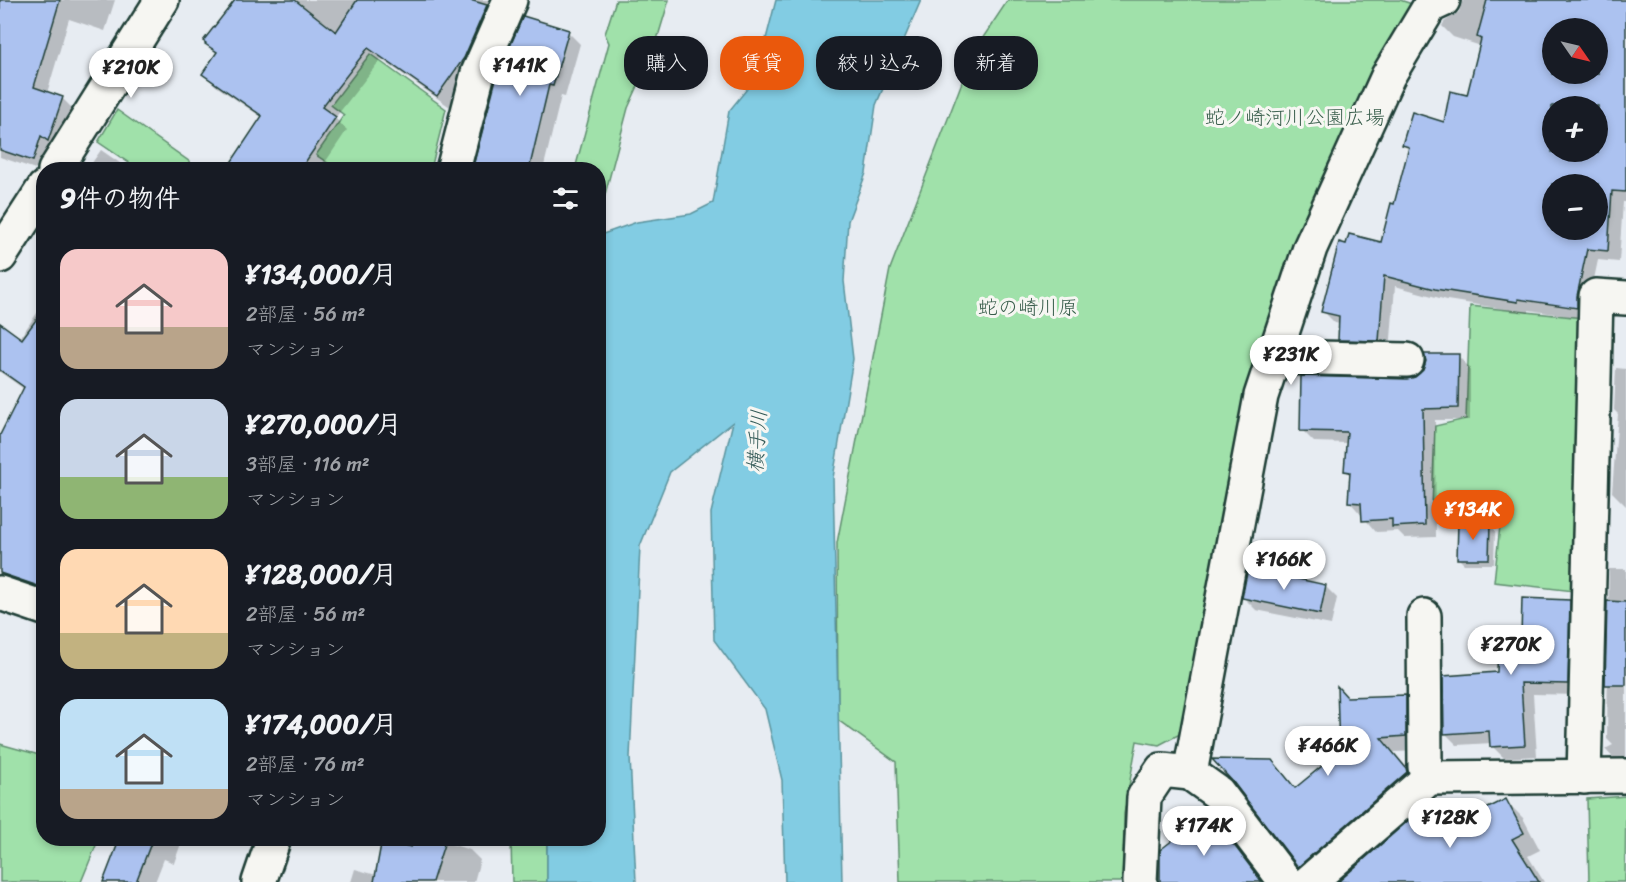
<!DOCTYPE html>
<html lang="ja">
<head>
<meta charset="utf-8">
<style>
	:root { --surface:#171b24; --page:#20242c; --text:#f1f3f6; --muted:#9ea1a6; --accent:#ea580c }
	body { margin:0; font-family:Sriracha,"Klee One",sans-serif; background:var(--page); color:var(--text); height:100vh; display:flex; flex-direction:column; font-size:22px; white-space:nowrap }
	* { box-sizing:border-box; margin:0 }
	p { font-size:20px; color:var(--muted) }
	.icon { flex:none; width:33px; height:33px; fill:none; stroke:currentColor; stroke-width:2; stroke-linecap:round; stroke-linejoin:round }
	.map { position:relative; flex:1; overflow:hidden }
	.details { position:absolute; left:36px; top:162px; width:570px; height:684px; display:flex; flex-direction:column; background:var(--surface); border-radius:24px; box-shadow:0 3px 9px #0003 }
	.details>* { flex:none }
	.top-card { position:absolute; left:624px; top:36px; width:570px; height:54px; display:flex; gap:12px }
	.needle { width:39px; rotate:124deg }
	.fabs { position:absolute; left:1542px; top:18px; display:grid; gap:12px }
	.fabs a { display:grid; place-items:center; width:66px; height:66px; border-radius:50%; background:var(--surface); box-shadow:0 3px 9px #0003; font-size:30px }
	.price { position:absolute; translate:-50% -51px; padding:0 14px; border-radius:21px; background:#fff; color:#222; font-size:20px; line-height:39px; filter:drop-shadow(0 2px 3px #0008) }
	.price::after { content:''; position:absolute; left:50%; top:36px; width:18px; height:14px; margin-left:-9px; background:inherit; clip-path:polygon(0 0,100% 0,50% 100%) }
	.price.selected { background:var(--accent); color:#fff }
	ul { padding:0; list-style:none }
	li { display:flex; align-items:center; gap:18px; height:150px; padding:0 24px }
	li span { display:grid; place-items:center; flex:none; width:168px; height:120px; border-radius:18px; color:#555 }
	li>.icon { margin-inline-start:auto }
	span .icon { width:72px; height:72px; fill:#fffc; stroke-width:1 }
	li b { font-size:26px }
	h2 { display:flex; justify-content:space-between; align-items:center; height:72px; padding:0 24px; font-size:26px }
	.pill { padding:0 21px; border-radius:24px; background:var(--surface); box-shadow:0 3px 9px #0003; font-size:21px; line-height:54px }
	.pill.selected { background:var(--accent); color:#fff }
	.map>svg:first-child { display:block }
	.green { fill:#a0e1aa; stroke:#608f6f; stroke-width:1.5 }
	.water { fill:#82cce3; stroke:#5a939d; stroke-width:1.5 }
	.shadow { fill:#0003; fill-rule:evenodd }
	.building { fill:#acc2f0; stroke:#1f3d34; stroke-width:1.5; fill-rule:evenodd }
	.lines { fill:none; stroke-linecap:round; stroke-linejoin:round }
	.street-casing { stroke:#1f3d34; stroke-width:38 }
	.street { stroke:#f6f6f2; stroke-width:33 }
	.labels { text-anchor:middle; stroke-width:6; stroke-linejoin:round; paint-order:stroke }
	.park-label { font-size:20px; fill:#395e4c; stroke:#f6f6f2 }
	.water-label { font-size:21px; font-style:italic; fill:#335a57; stroke:#f6f6f2 }
</style>
</head>
<body>
<div class="map">
<svg width="1626" height="882" viewBox="0 0 1626 882">
	<rect width="100%" height="100%" fill="#e7ecf2"/>
	<filter id="ink" filterUnits="userSpaceOnUse"><feTurbulence type="fractalNoise" baseFrequency=".0167" numOctaves="2"/><feDisplacementMap in="SourceGraphic" scale="12" xChannelSelector="R" yChannelSelector="G"/><feConvolveMatrix kernelMatrix="1 2 1 2 8 2 1 2 1" color-interpolation-filters="sRGB"/></filter>
	<g filter="url(#ink)">
		<!-- green -->
		<g class="green">
			<path d="M 616,0 L 669,0 L 653,53 L 628,108 L 600,213 L 599,242 L 598,170 L 575,169 L 609,43 L 605,34 Z"/>
			<path d="M 1008,0 L 1400,0 L 1412,4 L 1236,447 L 1180,734 L 1159,745 L 1137,741 L 1124,814 L 1123,882 L 900,882 L 896,762 L 838,720 L 837,543 L 890,269 L 974,51 Z"/>
			<path d="M 370,54 L 446,109 L 431,169 L 337,169 L 316,155 L 344,115 L 331,105 Z"/>
			<path d="M 117,110 L 190,162 L 184,169 L 138,169 L 98,142 Z"/>
			<path d="M 1470,306 L 1582,318 L 1574,591 L 1494,582 L 1501,516 L 1432,507 L 1435,426 L 1466,419 Z"/>
			<path d="M 0,744 L 43,756 L 44,838 L 87,839 L 97,843 L 81,882 L 0,882 Z"/>
			<path d="M 1626,796 L 1625,882 L 1589,882 L 1587,799 Z"/>
			<path d="M 511,839 L 547,839 L 547,882 L 512,882 Z"/>
		</g>
		<!-- water -->
		<path class="water" d="M 776,0 L 921,0 L 876,105 L 866,173 L 848,221 L 844,281 L 853,359 L 833,478 L 842,882 L 785,882 L 782,780 L 765,709 L 714,640 L 711,513 L 733,422 L 670,472 L 640,546 L 630,757 L 636,882 L 547,882 L 547,839 L 598,838 L 600,235 L 637,222 L 691,214 L 713,203 L 729,111 L 756,78 Z"/>
		<!-- shadow -->
		<g class="shadow">
			<path d="M 20,0 L 115,0 L 105,31 L 69,19 L 47,93 L 62,98 L 74,110 L 44,172 L 0,157 L 0,40 Z"/>
			<path d="M 237,0 L 492,0 L 476,70 L 450,107 L 381,59 L 335,118 L 347,130 L 322,167 L 326,170 L 228,170 L 263,118 L 216,86 L 204,74 L 217,54 L 207,44 Z"/>
			<path d="M 1463,0 L 1626,0 L 1626,202 L 1623,202 L 1619,262 L 1598,260 L 1588,308 L 1588,319 L 1529,310 L 1529,313 L 1447,300 L 1395,286 L 1390,352 L 1351,351 L 1339,339 L 1340,324 L 1335,323 L 1323,311 L 1382,244 L 1395,206 L 1410,151 L 1403,144 L 1445,124 L 1468,97 L 1481,46 L 1453,37 L 1442,26 L 1444,22 L 1459,12 ZM 1552,28 L 1598,28 L 1598,74 L 1552,74 ZM 1552,106 L 1598,106 L 1598,152 L 1552,152 ZM 1552,184 L 1598,184 L 1598,230 L 1552,230 Z"/>
			<path d="M 568,32 L 580,44 L 565,97 L 561,96 L 543,170 L 474,170 Z"/>
			<path d="M 101,150 L 130,170 L 87,170 Z"/>
			<path d="M 44,303 L 44,595 L 0,581 L 0,436 L 24,389 L 0,372 L 0,341 L 19,339 Z"/>
			<path d="M 1458,356 L 1470,368 L 1470,420 L 1435,420 L 1436,537 L 1405,538 L 1398,531 L 1376,532 L 1350,502 L 1351,476 L 1346,471 L 1347,443 L 1314,442 L 1302,430 L 1407,380 L 1416,378 Z"/>
			<path d="M 1616,368 L 1626,369 L 1626,506 L 1612,492 L 1618,414 L 1614,410 Z"/>
			<path d="M 1489,525 L 1495,530 L 1494,564 L 1464,564 L 1458,558 Z"/>
			<path d="M 1609,569 L 1626,569 L 1626,762 L 1618,763 L 1605,749 L 1613,745 L 1607,739 Z"/>
			<path d="M 1325,586 L 1337,598 L 1331,625 L 1256,610 L 1244,598 Z"/>
			<path d="M 1569,601 L 1581,613 L 1579,695 L 1533,694 L 1537,756 L 1504,758 L 1492,746 L 1492,743 L 1457,745 L 1445,733 L 1499,673 L 1522,638 Z"/>
			<path d="M 1405,697 L 1420,712 L 1420,751 L 1394,752 L 1421,784 L 1314,881 L 1299,866 L 1271,761 L 1297,789 L 1341,752 L 1348,698 Z"/>
			<path d="M 1506,801 L 1523,818 L 1540,850 L 1528,856 L 1544,882 L 1342,882 L 1444,809 L 1448,813 L 1458,808 L 1464,813 L 1472,809 L 1478,815 Z"/>
			<path d="M 1209,814 L 1221,826 L 1264,882 L 1168,882 Z"/>
			<path d="M 110,838 L 183,838 L 174,863 L 164,859 L 155,882 L 105,882 L 120,842 Z"/>
			<path d="M 383,838 L 432,838 L 470,850 L 480,860 L 474,882 L 351,882 L 355,869 L 376,875 Z"/>
		</g>
		<!-- building -->
		<g class="building">
			<path d="M 0,0 L 60,0 L 34,87 L 63,97 L 48,141 L 41,136 L 33,161 L 0,150 Z"/>
			<path d="M 235,0 L 295,0 L 336,32 L 357,0 L 470,0 L 487,5 L 464,58 L 437,96 L 368,48 L 322,107 L 336,117 L 300,170 L 226,170 L 262,116 L 202,74 L 217,52 L 205,44 L 206,43 L 203,41 Z"/>
			<path d="M 1487,0 L 1626,0 L 1626,192 L 1612,191 L 1608,251 L 1587,249 L 1577,296 L 1577,308 L 1518,299 L 1518,302 L 1435,289 L 1384,276 L 1379,341 L 1338,340 L 1339,316 L 1321,312 L 1339,242 L 1346,244 L 1349,234 L 1381,242 L 1391,203 L 1394,204 L 1409,147 L 1402,145 L 1412,112 L 1444,122 L 1450,91 L 1467,95 L 1481,39 L 1477,37 ZM 1552,28 L 1598,28 L 1598,74 L 1552,74 ZM 1552,106 L 1598,106 L 1598,152 L 1552,152 ZM 1552,184 L 1598,184 L 1598,230 L 1552,230 Z"/>
			<path d="M 523,16 L 569,30 L 553,86 L 549,85 L 529,170 L 472,170 L 496,79 Z"/>
			<path d="M 44,309 L 44,588 L 0,573 L 0,435 L 24,387 L 0,370 L 0,323 L 22,339 Z"/>
			<path d="M 1424,354 L 1459,354 L 1458,408 L 1423,409 L 1425,525 L 1392,527 L 1392,519 L 1362,521 L 1361,503 L 1348,502 L 1350,472 L 1344,471 L 1347,432 L 1300,431 L 1301,376 L 1407,379 L 1415,377 L 1423,370 L 1426,361 Z"/>
			<path d="M 1458,522 L 1490,523 L 1489,559 L 1457,559 Z"/>
			<path d="M 1248,568 L 1326,585 L 1320,614 L 1242,598 Z"/>
			<path d="M 1522,598 L 1570,600 L 1568,684 L 1521,683 L 1525,745 L 1490,747 L 1489,731 L 1444,734 L 1443,676 L 1497,672 L 1498,636 L 1521,637 Z"/>
			<path d="M 1607,601 L 1626,602 L 1626,685 L 1605,685 Z"/>
			<path d="M 1337,686 L 1347,697 L 1406,695 L 1406,736 L 1381,738 L 1406,768 L 1407,772 L 1298,867 L 1233,782 L 1212,759 L 1272,760 L 1295,788 L 1339,752 Z"/>
			<path d="M 1433,799 L 1441,809 L 1445,807 L 1447,812 L 1459,806 L 1462,812 L 1472,808 L 1476,814 L 1506,799 L 1524,833 L 1512,839 L 1539,882 L 1338,882 Z"/>
			<path d="M 1209,812 L 1262,882 L 1160,882 L 1160,850 Z"/>
			<path d="M 120,838 L 153,838 L 136,882 L 103,882 Z"/>
			<path d="M 413,838 L 446,838 L 432,882 L 374,882 L 382,839 L 411,847 Z"/>
		</g>
		<g class="lines">
			<!-- street casing -->
			<g class="street-casing">
				<g id="street">
					<path d="M 55,170 L 162,0"/>
					<path d="M 453,170 L 478,73 L 510,0"/>
					<path d="M 0,256 L 44,188"/>
					<path d="M 1274,357 L 1407,360"/>
					<path d="M 0,593 L 44,608"/>
					<path d="M 1424,616 L 1425,767 L 1429,778"/>
					<path d="M 1190,773 L 1261,396 L 1310,248 L 1388,76 L 1430,6 L 1443,0"/>
					<path d="M 1584,777 L 1596,296 L 1626,298"/>
					<path d="M 259,882 L 274,838"/>
					<path d="M 1140,882 L 1144,797 L 1162,770 L 1190,773 L 1218,793 L 1286,882"/>
					<path d="M 1309,882 L 1429,778 L 1626,776"/>
				</g>
			</g>
			<!-- street -->
			<use href="#street" class="street"/>
		</g>
	</g>
	<g class="labels">
		<!-- park labels -->
		<g class="park-label">
			<text x="1295" y="124">蛇ノ崎河川公園広場</text>
			<text x="1028" y="314">蛇の崎川原</text>
		</g>
		<!-- water labels -->
		<g class="water-label">
			<text transform="translate(757 441) rotate(-86)" y="7">横手川</text>
		</g>
	</g>
</svg>
<div class="fabs">
<a><svg class="needle" viewBox="-14 -14 28 28"><path d="M0-13l5 13h-10z" fill="#e53935"/><path d="M0 13l5-13h-10z" fill="#9ea1a6"/></svg></a>
<a>+</a>
<a>−</a>
</div>
<b class="price" style="left:520px;top:97px">¥141K</b>
<b class="price" style="left:131px;top:99px">¥210K</b>
<b class="price" style="left:1291px;top:386px">¥231K</b>
<b class="price selected" style="left:1473px;top:541px">¥134K</b>
<b class="price" style="left:1284px;top:591px">¥166K</b>
<b class="price" style="left:1511px;top:676px">¥270K</b>
<b class="price" style="left:1328px;top:777px">¥466K</b>
<b class="price" style="left:1450px;top:849px">¥128K</b>
<b class="price" style="left:1204px;top:857px">¥174K</b>
<div class="top-card">
<a class="pill">購入</a>
<a class="pill selected">賃貸</a>
<a class="pill">絞り込み</a>
<a class="pill">新着</a>
</div>
<section class="details">
<h2>9件の物件<svg class="icon" aria-label="filters" viewBox="0 0 24 24"><path d="M4 7h16M4 17h16"/><circle cx="9" cy="7" r="2"/><circle cx="15" cy="17" r="2"/></svg></h2>
<ul>
<li><span style="background:linear-gradient(#f6c9c9 65%,#b9a48a 0)"><svg class="icon" aria-label="home" viewBox="0 0 24 24"><path d="M3 11l9-7 9 7M6 9v11h12V9"/></svg></span><div><b>¥134,000/月</b><p>2部屋 · 56 m²</p><p>マンション</p></div></li>
<li><span style="background:linear-gradient(#c9d6e8 65%,#8fb573 0)"><svg class="icon" aria-label="home" viewBox="0 0 24 24"><path d="M3 11l9-7 9 7M6 9v11h12V9"/></svg></span><div><b>¥270,000/月</b><p>3部屋 · 116 m²</p><p>マンション</p></div></li>
<li><span style="background:linear-gradient(#ffd9b3 70%,#c2b280 0)"><svg class="icon" aria-label="home" viewBox="0 0 24 24"><path d="M3 11l9-7 9 7M6 9v11h12V9"/></svg></span><div><b>¥128,000/月</b><p>2部屋 · 56 m²</p><p>マンション</p></div></li>
<li><span style="background:linear-gradient(#bfe0f5 75%,#b9a48a 0)"><svg class="icon" aria-label="home" viewBox="0 0 24 24"><path d="M3 11l9-7 9 7M6 9v11h12V9"/></svg></span><div><b>¥174,000/月</b><p>2部屋 · 76 m²</p><p>マンション</p></div></li>
</ul>
</section>
</div>
</body>
</html>
